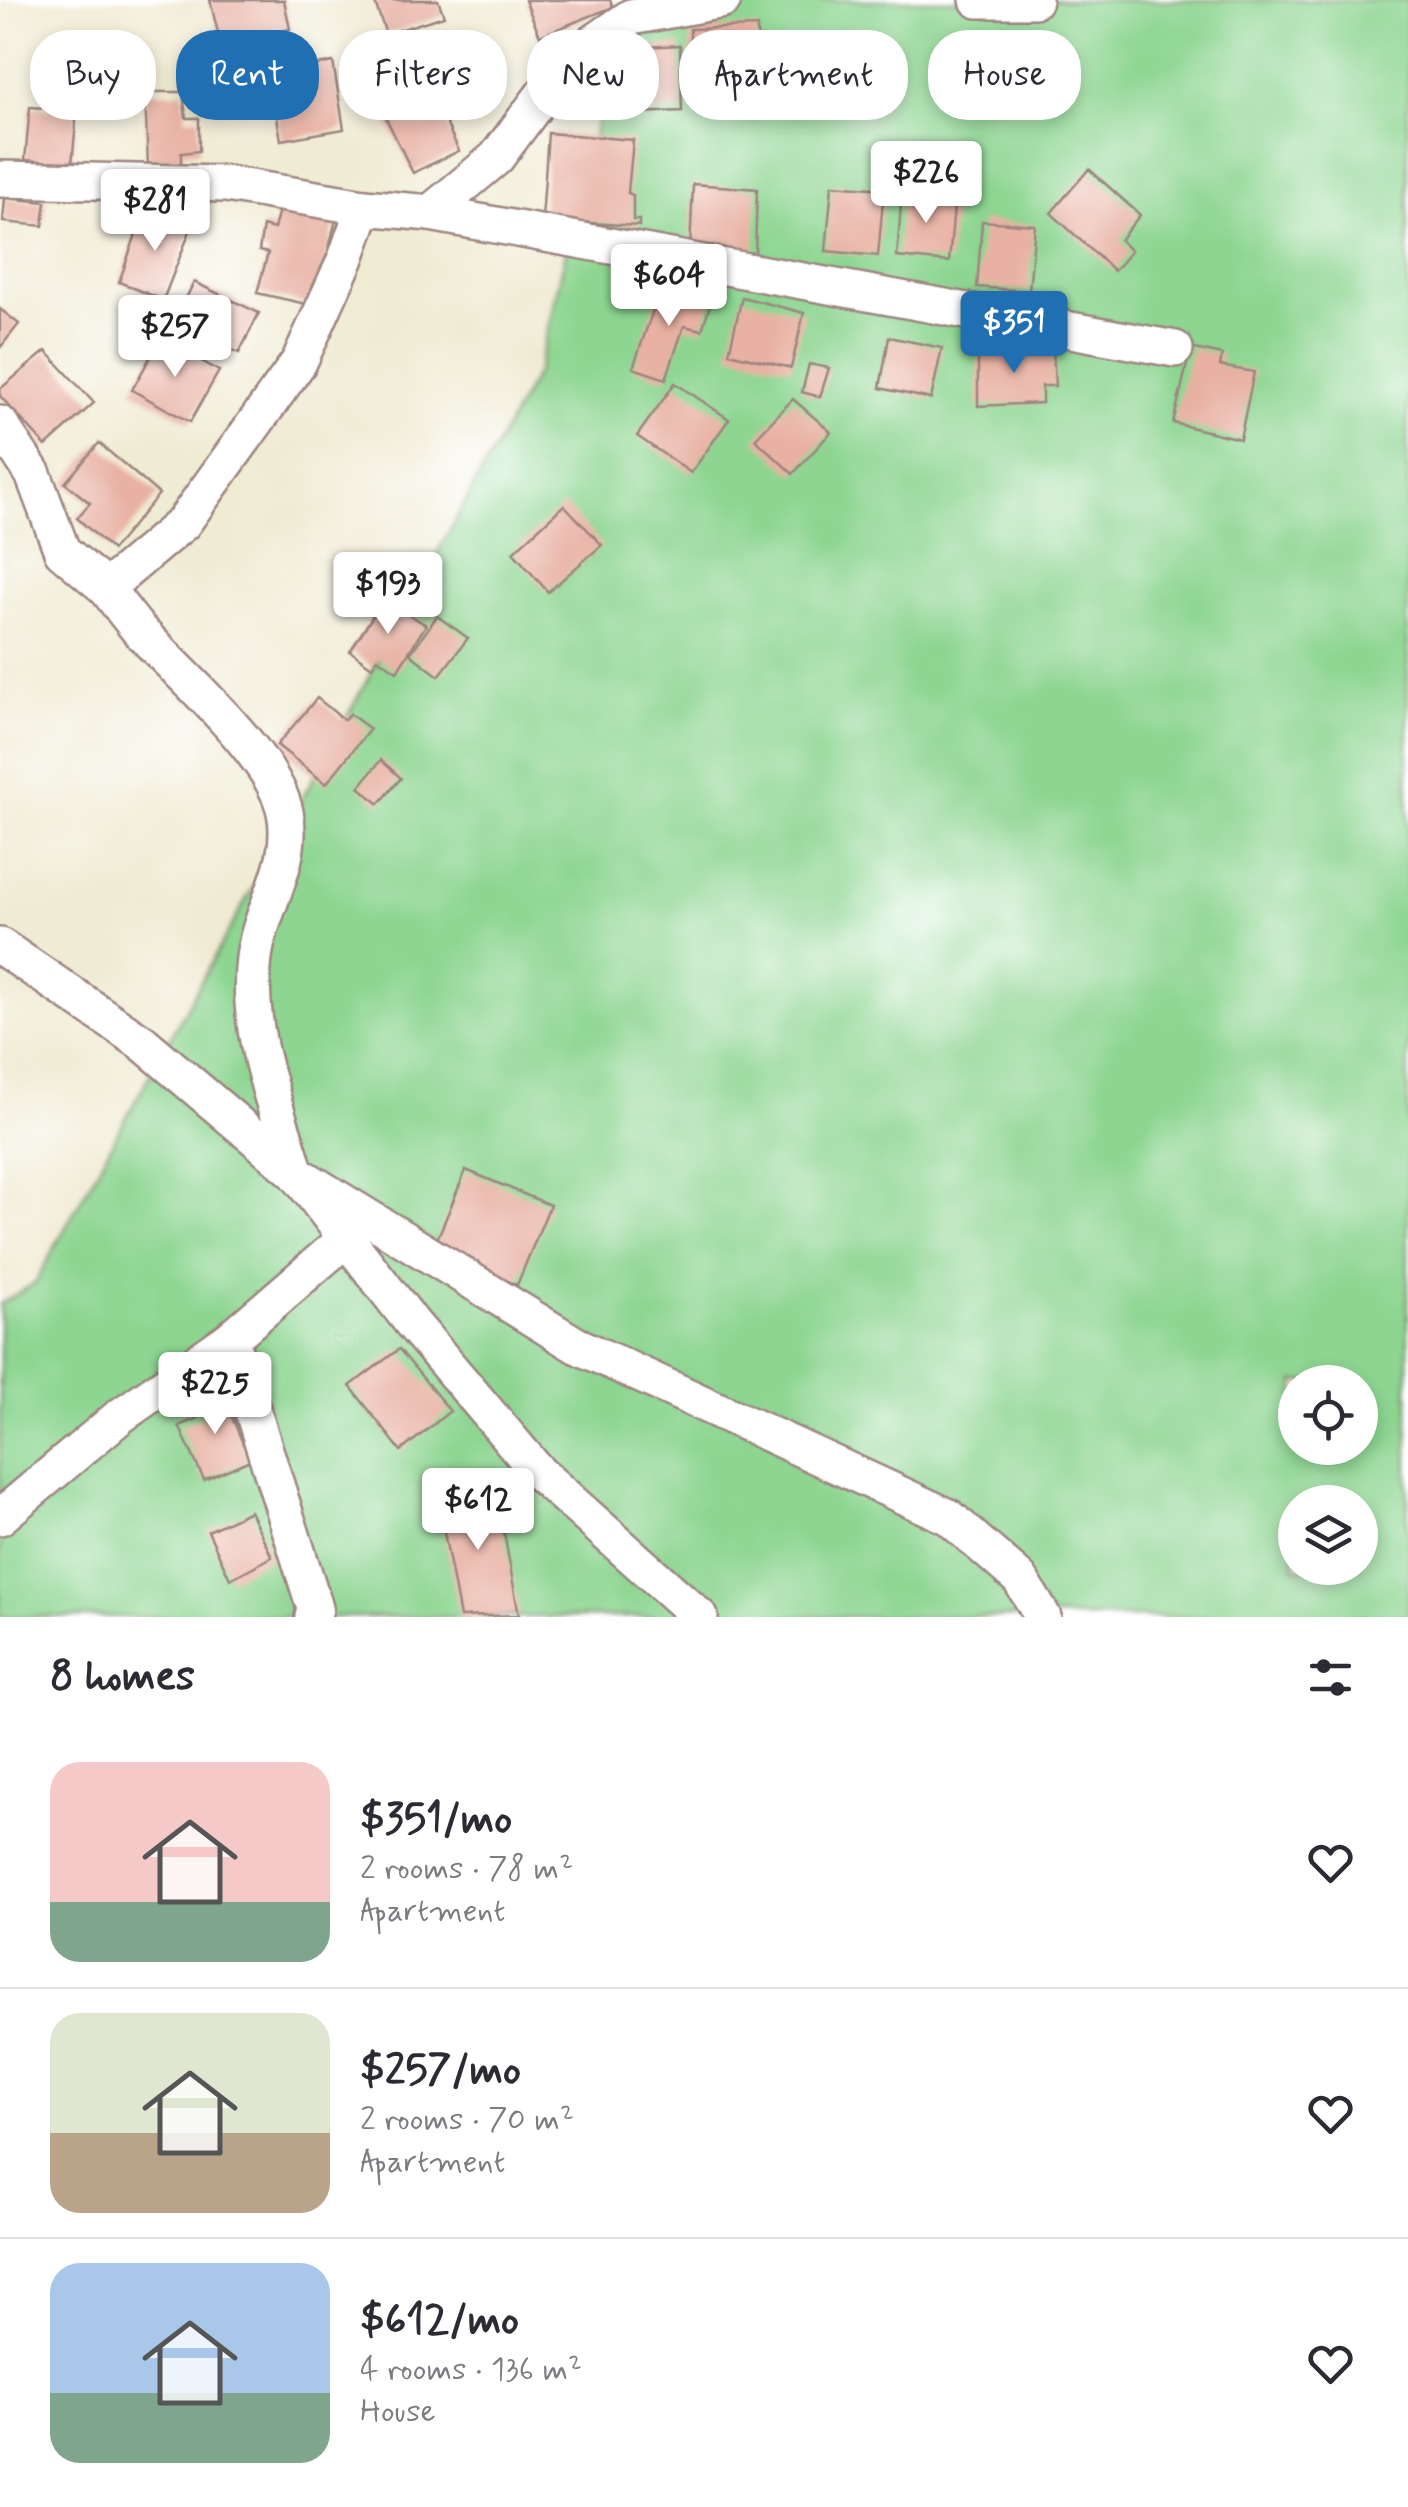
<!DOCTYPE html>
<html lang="en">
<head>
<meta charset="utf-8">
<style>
	:root { --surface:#fff; --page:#f2f2f3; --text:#2b2b33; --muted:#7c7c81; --line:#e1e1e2; --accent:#1f6fb2 }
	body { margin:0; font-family:Mynerve,sans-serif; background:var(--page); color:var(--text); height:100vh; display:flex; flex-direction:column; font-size:38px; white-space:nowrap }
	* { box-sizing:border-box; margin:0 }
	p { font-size:32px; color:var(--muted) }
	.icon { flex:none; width:55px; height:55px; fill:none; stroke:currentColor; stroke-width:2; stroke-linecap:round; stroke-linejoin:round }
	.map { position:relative; height:1617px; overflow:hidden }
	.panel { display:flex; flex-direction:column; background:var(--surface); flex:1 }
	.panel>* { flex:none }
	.guide { position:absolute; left:30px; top:30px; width:1350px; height:90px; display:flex; gap:20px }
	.tools { position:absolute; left:1278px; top:1365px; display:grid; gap:20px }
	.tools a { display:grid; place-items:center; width:100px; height:100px; border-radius:50%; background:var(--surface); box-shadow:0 5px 15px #0003; font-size:50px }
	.price { position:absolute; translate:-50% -85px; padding:0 22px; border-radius:10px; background:#fff; color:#222; font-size:32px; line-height:65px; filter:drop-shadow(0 2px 5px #0008) }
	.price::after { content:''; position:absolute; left:50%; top:60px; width:30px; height:22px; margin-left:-15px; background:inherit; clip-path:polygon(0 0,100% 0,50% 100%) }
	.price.on { background:var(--accent); color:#fff }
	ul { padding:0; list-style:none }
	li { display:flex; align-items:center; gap:30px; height:250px; padding:0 50px }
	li+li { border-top:2px solid var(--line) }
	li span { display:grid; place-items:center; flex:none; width:280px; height:200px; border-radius:30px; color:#555 }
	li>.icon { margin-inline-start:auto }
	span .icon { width:120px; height:120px; fill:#fffc; stroke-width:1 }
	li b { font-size:42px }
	h2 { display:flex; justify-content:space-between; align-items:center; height:120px; padding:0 50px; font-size:42px }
	.chip { padding:0 35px; border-radius:40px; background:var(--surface); box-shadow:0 5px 15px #0003; font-size:35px; line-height:90px }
	.chip.on { background:var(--accent); color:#fff }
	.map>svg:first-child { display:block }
	.green { fill:#8dd591; stroke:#6c7a5e; stroke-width:2.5; fill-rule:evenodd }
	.building { fill:#e8b1a3 }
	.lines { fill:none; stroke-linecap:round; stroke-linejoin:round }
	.minor-casing { stroke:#9d857f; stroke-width:40 }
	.minor { stroke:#fff; stroke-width:35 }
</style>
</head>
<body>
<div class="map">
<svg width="1408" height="1617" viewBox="0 0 1408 1617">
	<rect width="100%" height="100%" fill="#fff"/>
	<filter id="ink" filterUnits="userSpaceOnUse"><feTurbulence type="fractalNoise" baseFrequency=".01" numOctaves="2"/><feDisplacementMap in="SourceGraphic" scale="20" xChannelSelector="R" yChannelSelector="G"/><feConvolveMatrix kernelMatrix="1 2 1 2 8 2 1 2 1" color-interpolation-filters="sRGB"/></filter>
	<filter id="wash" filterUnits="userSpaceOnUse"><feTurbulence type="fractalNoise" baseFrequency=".0048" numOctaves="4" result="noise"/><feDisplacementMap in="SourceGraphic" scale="40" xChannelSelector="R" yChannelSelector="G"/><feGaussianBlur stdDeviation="2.25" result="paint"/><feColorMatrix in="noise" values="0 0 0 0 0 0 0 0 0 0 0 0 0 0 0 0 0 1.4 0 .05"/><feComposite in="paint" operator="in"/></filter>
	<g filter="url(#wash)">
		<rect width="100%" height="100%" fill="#f0ebd3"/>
		<!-- green -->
		<path class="green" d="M 626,0 L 1408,0 L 1408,1617 L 0,1617 L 0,1304 L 35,1283 L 538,370 ZM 1295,1382 L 1360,1382 L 1360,1448 L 1295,1448 ZM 1295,1502 L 1360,1502 L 1360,1568 L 1295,1568 Z"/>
		<g id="blocks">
			<!-- building -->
			<g class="building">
				<path d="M 210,0 L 284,0 L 290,29 L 221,45 Z"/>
				<path d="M 374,0 L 438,0 L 444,16 L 386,34 Z"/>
				<path d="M 525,0 L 610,0 L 613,7 L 540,36 Z"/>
				<path d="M 757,27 L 760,102 L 690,102 L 690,29 Z"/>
				<path d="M 410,45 L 459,151 L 413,173 L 361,67 Z"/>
				<path d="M 680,45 L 682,111 L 637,113 L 637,107 L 613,107 L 610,49 Z"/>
				<path d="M 304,58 L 306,67 L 333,62 L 344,129 L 281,140 L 270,78 L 288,74 L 286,60 Z"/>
				<path d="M 256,66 L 259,91 L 230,94 L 227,69 Z"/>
				<path d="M 145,92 L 183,92 L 186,118 L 199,118 L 199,151 L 181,153 L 181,167 L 148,167 Z"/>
				<path d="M 30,107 L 77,111 L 72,164 L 25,160 Z"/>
				<path d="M 548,133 L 633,140 L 628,193 L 633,195 L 633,220 L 639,220 L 639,226 L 542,220 Z"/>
				<path d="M 1089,169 L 1140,215 L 1120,240 L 1131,251 L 1114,271 L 1051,213 Z"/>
				<path d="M 693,184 L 757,189 L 755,253 L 690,249 Z"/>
				<path d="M 832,185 L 884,189 L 878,256 L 826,251 Z"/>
				<path d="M 902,191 L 955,195 L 949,262 L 897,257 Z"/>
				<path d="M 5,198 L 46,202 L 43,226 L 3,222 Z"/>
				<path d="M 281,202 L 337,215 L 315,306 L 257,293 L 268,253 L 259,251 L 263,226 L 274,229 Z"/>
				<path d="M 145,209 L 192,226 L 163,300 L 119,282 Z"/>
				<path d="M 982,221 L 1035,225 L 1029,291 L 977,287 Z"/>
				<path d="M 194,282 L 259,313 L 239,353 L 175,321 Z"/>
				<path d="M 662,284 L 711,302 L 702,330 L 684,326 L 666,379 L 633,368 Z"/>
				<path d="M 742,297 L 804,313 L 791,368 L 729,353 Z"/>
				<path d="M 0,309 L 19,324 L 0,348 Z"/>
				<path d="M 889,337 L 942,348 L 931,399 L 880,388 Z"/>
				<path d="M 161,338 L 219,371 L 190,422 L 132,390 Z"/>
				<path d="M 1053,348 L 1055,386 L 1042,386 L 1042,403 L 978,406 L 978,351 Z"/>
				<path d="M 1191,348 L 1222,355 L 1220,366 L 1254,372 L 1240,439 L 1173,423 Z"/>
				<path d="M 46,351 L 94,403 L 46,446 L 0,396 L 0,389 Z"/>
				<path d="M 809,364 L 829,368 L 820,397 L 802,392 Z"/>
				<path d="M 675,383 L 729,419 L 691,473 L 637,436 Z"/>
				<path d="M 793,399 L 831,432 L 793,474 L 755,439 Z"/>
				<path d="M 99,443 L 159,494 L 112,550 L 77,518 L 90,503 L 65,483 Z"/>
				<path d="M 564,505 L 602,545 L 548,592 L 513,552 Z"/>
				<path d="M 384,599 L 426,625 L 397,671 L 377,658 L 372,667 L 350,651 Z"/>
				<path d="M 437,616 L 468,638 L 439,676 L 410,654 Z"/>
				<path d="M 317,698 L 344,720 L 350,714 L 370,729 L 326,784 L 277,745 Z"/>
				<path d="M 381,760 L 401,778 L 379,804 L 359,787 Z"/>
				<path d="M 466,1170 L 550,1205 L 517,1285 L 433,1249 Z"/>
				<path d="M 399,1349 L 450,1411 L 401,1451 L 350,1386 Z"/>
				<path d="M 217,1382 L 250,1460 L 204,1480 L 179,1426 L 210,1413 L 201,1389 Z"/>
				<path d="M 495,1484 L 519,1615 L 460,1617 L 437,1495 Z"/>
				<path d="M 250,1511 L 272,1557 L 230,1579 L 208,1531 Z"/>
			</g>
		</g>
	</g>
	<g filter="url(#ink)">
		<use href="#blocks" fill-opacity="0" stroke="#9d857f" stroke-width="2.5"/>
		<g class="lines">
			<!-- minor casing -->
			<g class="minor-casing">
				<g id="minor">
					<path d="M 978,0 L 1034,0"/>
					<path d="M 0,179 L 226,184 L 364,207"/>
					<path d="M 430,213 L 496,158 L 569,60 L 631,17 L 723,0"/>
					<path d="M 0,424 L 33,474 L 62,551 L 106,588 L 183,523 L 299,362 L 346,258 L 364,207 L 430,213 L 1175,349"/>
					<path d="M 106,588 C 117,602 127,616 139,630 C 179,674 273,754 285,812 C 296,864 260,908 254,958 C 245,1031 275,1103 296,1173 L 576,1345 L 949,1517 L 1020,1579 L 1043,1617"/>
					<path d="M 0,946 L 143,1043 L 296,1173 L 412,1323 L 539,1473 L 700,1617"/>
					<path d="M 230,1339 L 315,1608 L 313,1617"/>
					<path d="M 0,1517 L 119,1417 L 230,1339 L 347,1238"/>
				</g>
			</g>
			<!-- minor -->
			<use href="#minor" class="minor"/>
		</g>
	</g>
</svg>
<div class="tools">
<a><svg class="icon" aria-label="locate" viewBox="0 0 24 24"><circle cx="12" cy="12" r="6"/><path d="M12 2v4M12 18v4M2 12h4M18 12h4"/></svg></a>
<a><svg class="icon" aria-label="layers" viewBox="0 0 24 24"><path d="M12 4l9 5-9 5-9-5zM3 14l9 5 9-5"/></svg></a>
</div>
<b class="price" style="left:926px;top:226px">$226</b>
<b class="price" style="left:155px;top:254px">$281</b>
<b class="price" style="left:669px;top:329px">$604</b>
<b class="price on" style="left:1014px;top:376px">$351</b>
<b class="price" style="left:175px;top:380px">$257</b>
<b class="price" style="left:388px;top:637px">$193</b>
<b class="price" style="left:215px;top:1437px">$225</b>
<b class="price" style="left:478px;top:1553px">$612</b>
<div class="guide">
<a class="chip">Buy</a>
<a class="chip on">Rent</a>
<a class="chip">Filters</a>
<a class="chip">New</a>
<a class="chip">Apartment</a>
<a class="chip">House</a>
</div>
</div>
<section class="panel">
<h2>8 homes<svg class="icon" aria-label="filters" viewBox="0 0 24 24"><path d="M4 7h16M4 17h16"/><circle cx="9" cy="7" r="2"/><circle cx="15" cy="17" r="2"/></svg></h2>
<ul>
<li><span style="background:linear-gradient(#f6c9c9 70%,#7fa58c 0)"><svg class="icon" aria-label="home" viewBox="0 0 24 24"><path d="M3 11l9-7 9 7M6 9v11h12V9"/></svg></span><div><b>$351/mo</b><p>2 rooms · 78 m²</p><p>Apartment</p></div><svg class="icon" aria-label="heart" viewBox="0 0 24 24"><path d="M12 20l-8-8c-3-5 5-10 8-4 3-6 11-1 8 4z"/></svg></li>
<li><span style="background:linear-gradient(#dfe7d0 60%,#b9a48a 0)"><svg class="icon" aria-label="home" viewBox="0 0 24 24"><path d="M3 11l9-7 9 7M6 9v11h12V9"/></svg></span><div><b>$257/mo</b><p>2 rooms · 70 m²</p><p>Apartment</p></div><svg class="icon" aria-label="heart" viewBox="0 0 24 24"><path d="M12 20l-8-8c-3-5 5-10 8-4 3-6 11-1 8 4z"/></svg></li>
<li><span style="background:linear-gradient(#a9c7e8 65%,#7fa58c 0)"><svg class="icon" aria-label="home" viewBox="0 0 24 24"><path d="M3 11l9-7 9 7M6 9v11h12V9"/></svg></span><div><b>$612/mo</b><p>4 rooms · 136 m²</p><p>House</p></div><svg class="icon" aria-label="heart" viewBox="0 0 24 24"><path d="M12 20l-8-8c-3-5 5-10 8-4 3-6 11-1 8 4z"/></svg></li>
</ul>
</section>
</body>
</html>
